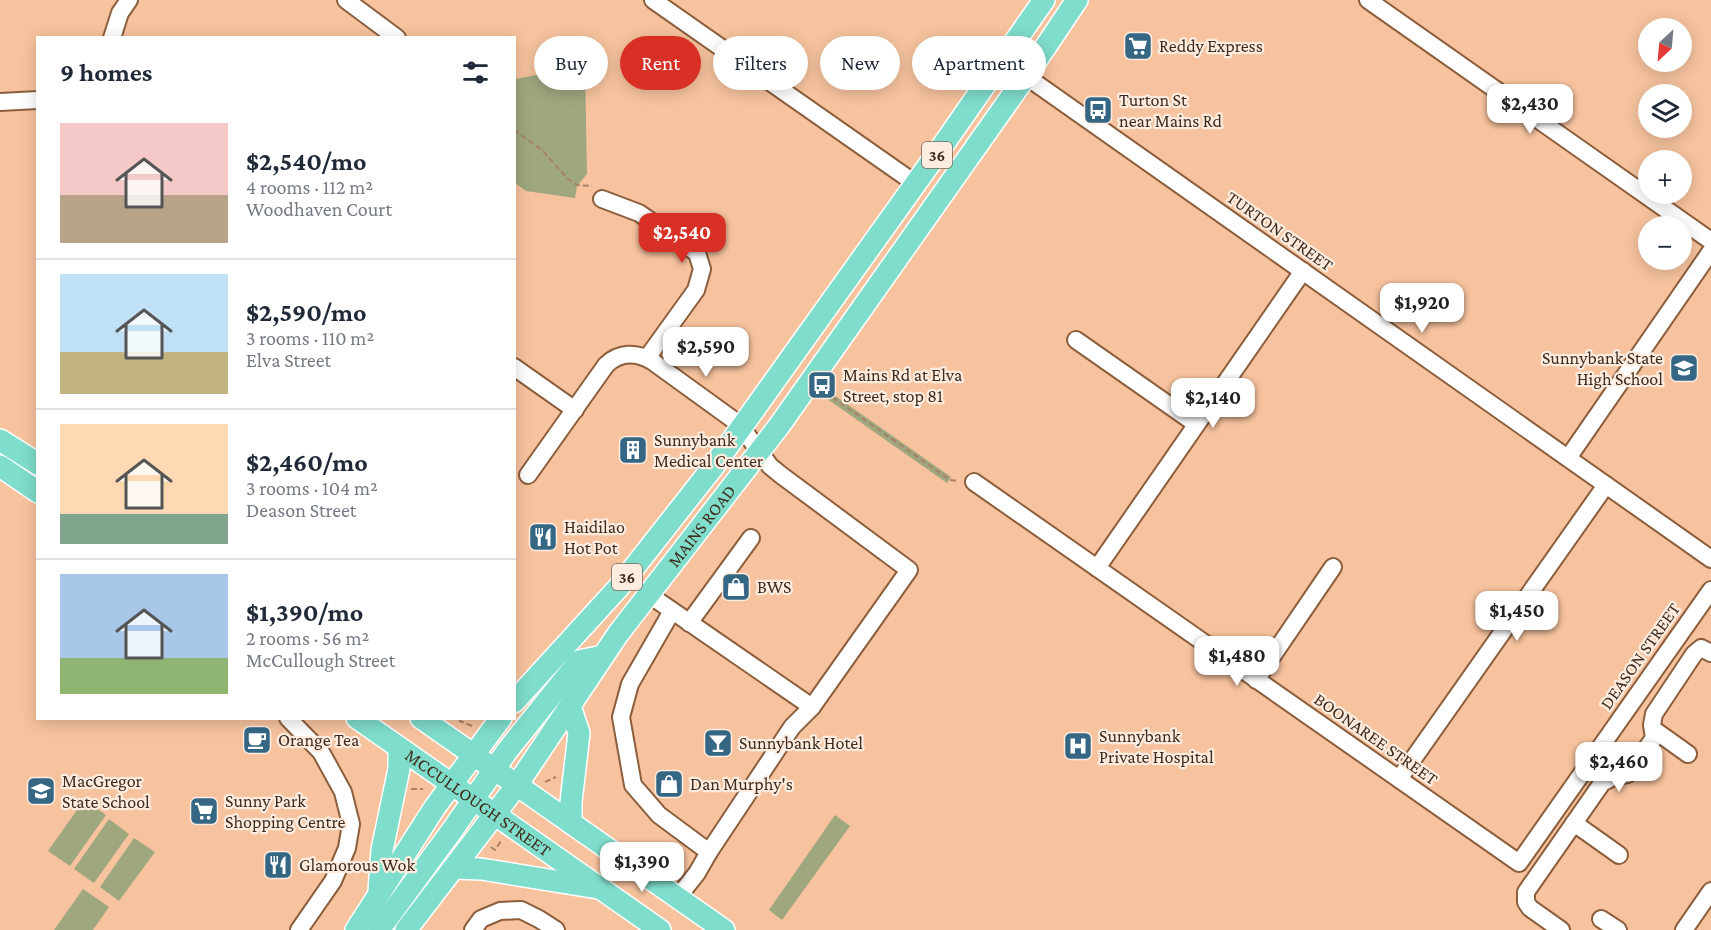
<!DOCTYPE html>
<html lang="en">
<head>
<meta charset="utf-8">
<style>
	:root { --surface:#fff; --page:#f6f6f7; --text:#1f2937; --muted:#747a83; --line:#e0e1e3; --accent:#d93025 }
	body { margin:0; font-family:"Crimson Pro",serif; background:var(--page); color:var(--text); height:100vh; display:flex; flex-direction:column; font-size:22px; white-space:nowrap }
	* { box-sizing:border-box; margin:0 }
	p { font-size:20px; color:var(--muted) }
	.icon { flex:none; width:33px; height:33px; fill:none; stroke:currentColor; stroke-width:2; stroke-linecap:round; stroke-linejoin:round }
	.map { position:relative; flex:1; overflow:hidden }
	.side { position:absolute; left:36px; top:36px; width:480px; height:684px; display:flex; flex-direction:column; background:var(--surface); border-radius:0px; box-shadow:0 3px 15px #0003 }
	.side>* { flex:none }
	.guide { position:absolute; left:534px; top:36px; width:570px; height:54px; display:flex; gap:12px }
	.needle { width:39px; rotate:206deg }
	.fabs { position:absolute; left:1638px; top:18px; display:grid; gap:12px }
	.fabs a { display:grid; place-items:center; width:54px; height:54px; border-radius:50%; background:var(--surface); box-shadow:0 3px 15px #0003; font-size:30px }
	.price { position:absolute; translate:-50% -51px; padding:0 14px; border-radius:12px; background:#fff; color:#222; font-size:20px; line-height:39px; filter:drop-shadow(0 2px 3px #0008) }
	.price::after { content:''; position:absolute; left:50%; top:36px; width:18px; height:14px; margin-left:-9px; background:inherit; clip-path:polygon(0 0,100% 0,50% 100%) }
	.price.active { background:var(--accent); color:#fff }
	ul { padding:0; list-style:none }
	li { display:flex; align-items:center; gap:18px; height:150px; padding:0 24px }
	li+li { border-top:2px solid var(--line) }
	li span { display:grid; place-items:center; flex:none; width:168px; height:120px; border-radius:0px; color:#555 }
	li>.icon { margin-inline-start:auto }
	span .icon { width:72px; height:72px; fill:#fffc; stroke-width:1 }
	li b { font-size:26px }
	h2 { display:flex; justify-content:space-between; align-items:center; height:72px; padding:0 24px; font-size:26px }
	.pill { padding:0 21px; border-radius:27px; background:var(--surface); box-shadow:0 3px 15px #0003; font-size:21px; line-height:54px }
	.pill.active { background:var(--accent); color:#fff }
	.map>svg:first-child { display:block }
	.green { fill:#9fa77f }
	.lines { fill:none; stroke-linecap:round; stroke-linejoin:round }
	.minor-casing { stroke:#8c5e3c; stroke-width:20 }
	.major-casing { stroke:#fff; stroke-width:24 }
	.path { stroke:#a88267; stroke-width:2; stroke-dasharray:6 3; stroke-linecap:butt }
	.minor { stroke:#fff; stroke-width:16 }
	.major { stroke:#7fddcb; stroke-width:21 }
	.labels { text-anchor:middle; stroke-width:4.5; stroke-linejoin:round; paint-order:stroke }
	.shield { fill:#fdede1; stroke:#796658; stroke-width:1.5 }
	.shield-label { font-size:16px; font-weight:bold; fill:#402c1d }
	.poi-label { font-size:18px; fill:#402c1d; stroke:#fdede1; text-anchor:start }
	.street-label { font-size:18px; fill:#402c1d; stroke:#fdede1 }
</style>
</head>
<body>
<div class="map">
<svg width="1711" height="930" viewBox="0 0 1711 930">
	<rect width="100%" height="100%" fill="#f7c39e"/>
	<!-- green -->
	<g class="green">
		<path d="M 585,66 L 587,174 L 577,186 L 575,198 L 526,191 L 515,183 L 515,79 Z"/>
		<path d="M 827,390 L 951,477 L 947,483 L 823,396 Z"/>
		<path d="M 84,800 L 106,815 L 70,866 L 48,851 Z"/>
		<path d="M 835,815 L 850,826 L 782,920 L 769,910 Z"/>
		<path d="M 109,819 L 129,834 L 94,883 L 74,869 Z"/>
		<path d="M 134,838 L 155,852 L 119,901 L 100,887 Z"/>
		<path d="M 83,889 L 109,907 L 93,930 L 54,930 Z"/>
	</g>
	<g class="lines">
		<!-- minor casing -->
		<g class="minor-casing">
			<g id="minor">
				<path d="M 346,0 L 397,38"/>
				<path d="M 653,0 L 916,184"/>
				<path d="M 1368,0 L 1711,241"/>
				<path d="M 112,38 L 120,13 L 129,0"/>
				<path d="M 1003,60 L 1711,559"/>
				<path d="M 0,102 L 38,100"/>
				<path d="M 602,199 L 639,213 L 697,253 L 702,269 L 696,290 L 647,358"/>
				<path d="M 1076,340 L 1196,424"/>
				<path d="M 514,367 L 575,410"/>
				<path d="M 1568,458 L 1711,251"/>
				<path d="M 528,475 L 606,365 C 619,352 636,352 652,361 L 739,424 L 770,466 L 781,475 L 909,570 L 812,707 L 792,727 L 709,852"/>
				<path d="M 974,482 L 1519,863 L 1711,590"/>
				<path d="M 1097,568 L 1303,271"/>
				<path d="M 648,594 L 812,707"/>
				<path d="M 672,611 L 630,684 L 621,717 L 633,785 L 659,815 L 709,852 L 697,873 L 678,897"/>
				<path d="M 689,623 L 751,538"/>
				<path d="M 1256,680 L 1333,567"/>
				<path d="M 288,718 L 321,752 L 343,792 L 351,824 L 347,848 L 333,881 L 299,930"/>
				<path d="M 1653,729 L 1688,754"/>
				<path d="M 1399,779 L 1606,485"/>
				<path d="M 1574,823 L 1619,855"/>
				<path d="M 1601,919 L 1618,930"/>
				<path d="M 473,930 L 481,919 L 500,911 L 521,910 L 539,919 L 556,930"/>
				<path d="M 1561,930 L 1530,908 L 1526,902 L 1526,892 L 1602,783 L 1613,777 L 1628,774 L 1654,738 L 1652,725 L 1654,714 L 1694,654 L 1701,648 L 1711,653"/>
				<path d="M 1684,930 L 1711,891"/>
			</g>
		</g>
		<!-- major casing -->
		<g class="major-casing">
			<g id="major">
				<path d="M 0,440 L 38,464"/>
				<path d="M 0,466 L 38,492"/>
				<path d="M 514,702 L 618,588 L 713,467 L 941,148 L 1044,0"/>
				<path d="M 570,706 L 579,733 L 571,802 L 571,823"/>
				<path id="s1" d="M 357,718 L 660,930"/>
				<path d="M 421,718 L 724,930"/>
				<path d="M 455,868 L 481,869 L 598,888"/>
				<path d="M 379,891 L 382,850 L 399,769 L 399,749"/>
				<path d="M 356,930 L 435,807 L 501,718"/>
				<path d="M 379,930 L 453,829 L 507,751 L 579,661 L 603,656"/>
				<path id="s2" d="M 406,930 L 517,785 L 618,634 L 779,426 L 1026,76 L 1077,0"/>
			</g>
		</g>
		<!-- path -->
		<g class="path">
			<path d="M 514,130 L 542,150 L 568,179 L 577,185 L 592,186"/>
			<path d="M 825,392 L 950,480 L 959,481"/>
			<path d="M 460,719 L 460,721 L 472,726"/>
			<path d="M 545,782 L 556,777"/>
			<path d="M 411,789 L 423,789"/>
			<path d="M 491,847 L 495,850 L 501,841"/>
		</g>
		<!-- minor -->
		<use href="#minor" class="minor"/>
		<!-- major -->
		<use href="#major" class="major"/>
	</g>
	<!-- icons -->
	<defs>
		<g id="supermarket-square" transform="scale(1.5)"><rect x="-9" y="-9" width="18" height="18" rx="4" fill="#356785" stroke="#fdede1"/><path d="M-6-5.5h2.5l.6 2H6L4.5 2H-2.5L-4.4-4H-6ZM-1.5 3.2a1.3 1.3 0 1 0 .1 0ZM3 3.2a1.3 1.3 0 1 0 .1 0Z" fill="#fff"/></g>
		<g id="bus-square" transform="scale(1.5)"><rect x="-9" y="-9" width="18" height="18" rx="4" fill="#356785" stroke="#fdede1"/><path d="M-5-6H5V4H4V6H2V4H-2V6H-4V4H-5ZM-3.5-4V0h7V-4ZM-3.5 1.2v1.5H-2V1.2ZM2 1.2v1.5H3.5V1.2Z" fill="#fff"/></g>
		<g id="school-square" transform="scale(1.5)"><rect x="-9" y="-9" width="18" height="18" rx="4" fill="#356785" stroke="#fdede1"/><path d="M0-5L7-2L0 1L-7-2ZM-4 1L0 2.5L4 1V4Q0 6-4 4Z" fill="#fff"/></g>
		<g id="building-square" transform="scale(1.5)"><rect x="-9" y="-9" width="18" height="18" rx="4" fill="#356785" stroke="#fdede1"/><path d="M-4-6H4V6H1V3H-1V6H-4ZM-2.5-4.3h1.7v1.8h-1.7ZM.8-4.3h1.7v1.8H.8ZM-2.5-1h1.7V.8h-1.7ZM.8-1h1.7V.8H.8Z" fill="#fff"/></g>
		<g id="restaurant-square" transform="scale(1.5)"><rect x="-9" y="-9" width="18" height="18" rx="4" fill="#356785" stroke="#fdede1"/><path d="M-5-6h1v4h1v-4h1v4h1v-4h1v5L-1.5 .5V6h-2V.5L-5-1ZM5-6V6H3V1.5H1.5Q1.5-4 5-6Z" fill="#fff"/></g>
		<g id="shop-square" transform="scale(1.5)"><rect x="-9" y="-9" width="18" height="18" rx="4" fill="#356785" stroke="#fdede1"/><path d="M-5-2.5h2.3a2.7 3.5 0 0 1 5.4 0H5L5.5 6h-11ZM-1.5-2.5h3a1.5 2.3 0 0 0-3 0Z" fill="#fff"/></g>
		<g id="cafe-square" transform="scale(1.5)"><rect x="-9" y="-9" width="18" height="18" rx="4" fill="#356785" stroke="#fdede1"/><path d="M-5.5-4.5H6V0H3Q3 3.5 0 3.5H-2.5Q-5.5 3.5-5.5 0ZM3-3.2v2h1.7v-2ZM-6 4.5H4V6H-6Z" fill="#fff"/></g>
		<g id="bar-square" transform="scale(1.5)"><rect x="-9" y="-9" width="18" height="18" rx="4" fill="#356785" stroke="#fdede1"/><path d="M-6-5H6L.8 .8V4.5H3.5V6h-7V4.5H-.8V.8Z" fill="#fff"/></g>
		<g id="hospital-square" transform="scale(1.5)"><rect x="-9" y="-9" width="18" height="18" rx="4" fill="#356785" stroke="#fdede1"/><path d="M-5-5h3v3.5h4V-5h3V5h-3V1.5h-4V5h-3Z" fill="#fff"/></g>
	</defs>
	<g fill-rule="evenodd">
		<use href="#supermarket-square" x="1138" y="46"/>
		<use href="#bus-square" x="1098" y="110"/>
		<use href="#school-square" x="1684" y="368"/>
		<use href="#bus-square" x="822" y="385"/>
		<use href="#building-square" x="633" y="450"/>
		<use href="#restaurant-square" x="543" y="537"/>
		<use href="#shop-square" x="736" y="587"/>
		<use href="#cafe-square" x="257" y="740"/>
		<use href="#bar-square" x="718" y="743"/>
		<use href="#hospital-square" x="1078" y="746"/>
		<use href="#shop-square" x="669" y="784"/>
		<use href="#school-square" x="41" y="791"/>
		<use href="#supermarket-square" x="204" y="811"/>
		<use href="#restaurant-square" x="278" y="865"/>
	</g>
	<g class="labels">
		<!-- shield labels -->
		<g class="shield">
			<rect x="922" y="142" width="30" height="26" rx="4.5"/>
			<rect x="612" y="564" width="30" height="26" rx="4.5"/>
		</g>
		<g class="shield-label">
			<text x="937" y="161">36</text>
			<text x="627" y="583">36</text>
		</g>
		<!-- poi labels -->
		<g class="poi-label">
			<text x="1159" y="52">Reddy Express</text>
			<text x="1119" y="106">Turton St<tspan x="1119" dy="21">near Mains Rd</tspan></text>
			<text x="1663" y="364" text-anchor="end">Sunnybank State<tspan x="1663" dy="21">High School</tspan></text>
			<text x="843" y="381">Mains Rd at Elva<tspan x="843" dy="21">Street, stop 81</tspan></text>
			<text x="654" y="446">Sunnybank<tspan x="654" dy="21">Medical Center</tspan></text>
			<text x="564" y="533">Haidilao<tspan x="564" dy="21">Hot Pot</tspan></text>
			<text x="757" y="593">BWS</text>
			<text x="1099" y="742">Sunnybank<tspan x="1099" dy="21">Private Hospital</tspan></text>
			<text x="278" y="746">Orange Tea</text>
			<text x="739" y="749">Sunnybank Hotel</text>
			<text x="62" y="787">MacGregor<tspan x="62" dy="21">State School</tspan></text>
			<text x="690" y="790">Dan Murphy's</text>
			<text x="225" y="807">Sunny Park<tspan x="225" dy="21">Shopping Centre</tspan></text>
			<text x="299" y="871">Glamorous Wok</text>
		</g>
		<!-- street labels -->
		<g class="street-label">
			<text transform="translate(1280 231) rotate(35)" y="6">TURTON STREET</text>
			<text dy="6" stroke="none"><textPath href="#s2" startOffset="501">MAINS ROAD</textPath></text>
			<text transform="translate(1640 656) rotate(-55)" y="6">DEASON STREET</text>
			<text transform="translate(1376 739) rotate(35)" y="6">BOONAREE STREET</text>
			<text dy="6" stroke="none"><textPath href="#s1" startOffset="148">MCCULLOUGH STREET</textPath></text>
		</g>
	</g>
</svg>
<div class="fabs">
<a><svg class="needle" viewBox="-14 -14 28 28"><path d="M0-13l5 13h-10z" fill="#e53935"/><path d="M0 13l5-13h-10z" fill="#747a83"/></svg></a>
<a><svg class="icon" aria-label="layers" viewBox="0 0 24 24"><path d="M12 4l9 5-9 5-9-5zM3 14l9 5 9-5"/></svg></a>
<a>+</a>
<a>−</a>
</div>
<b class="price" style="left:1530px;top:135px">$2,430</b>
<b class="price active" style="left:682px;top:264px">$2,540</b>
<b class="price" style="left:1422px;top:334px">$1,920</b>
<b class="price" style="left:706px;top:378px">$2,590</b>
<b class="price" style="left:1213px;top:429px">$2,140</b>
<b class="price" style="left:1517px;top:642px">$1,450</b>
<b class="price" style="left:1237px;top:687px">$1,480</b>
<b class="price" style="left:1619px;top:793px">$2,460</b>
<b class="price" style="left:642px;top:893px">$1,390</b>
<div class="guide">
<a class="pill">Buy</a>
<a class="pill active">Rent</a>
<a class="pill">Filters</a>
<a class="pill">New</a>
<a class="pill">Apartment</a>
</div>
<section class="side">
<h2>9 homes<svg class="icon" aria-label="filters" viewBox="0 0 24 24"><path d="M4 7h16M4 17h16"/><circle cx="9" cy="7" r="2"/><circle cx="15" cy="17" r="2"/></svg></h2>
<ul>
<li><span style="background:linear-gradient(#f6c9c9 60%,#b9a48a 0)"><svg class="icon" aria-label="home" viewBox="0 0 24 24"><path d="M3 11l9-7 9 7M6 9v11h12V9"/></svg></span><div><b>$2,540/mo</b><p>4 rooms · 112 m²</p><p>Woodhaven Court</p></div></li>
<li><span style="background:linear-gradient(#bfe0f5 65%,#c2b280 0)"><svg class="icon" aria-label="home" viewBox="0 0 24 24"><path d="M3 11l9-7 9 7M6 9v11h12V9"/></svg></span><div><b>$2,590/mo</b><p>3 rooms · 110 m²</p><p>Elva Street</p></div></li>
<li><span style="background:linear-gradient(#ffd9b3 75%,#7fa58c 0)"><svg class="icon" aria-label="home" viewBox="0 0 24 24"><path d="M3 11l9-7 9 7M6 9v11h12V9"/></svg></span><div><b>$2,460/mo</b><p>3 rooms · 104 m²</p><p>Deason Street</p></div></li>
<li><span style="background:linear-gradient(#a9c7e8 70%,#8fb573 0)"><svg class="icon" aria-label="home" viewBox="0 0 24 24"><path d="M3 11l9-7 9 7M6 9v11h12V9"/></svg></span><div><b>$1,390/mo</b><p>2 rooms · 56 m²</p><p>McCullough Street</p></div></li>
</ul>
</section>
</div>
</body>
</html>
